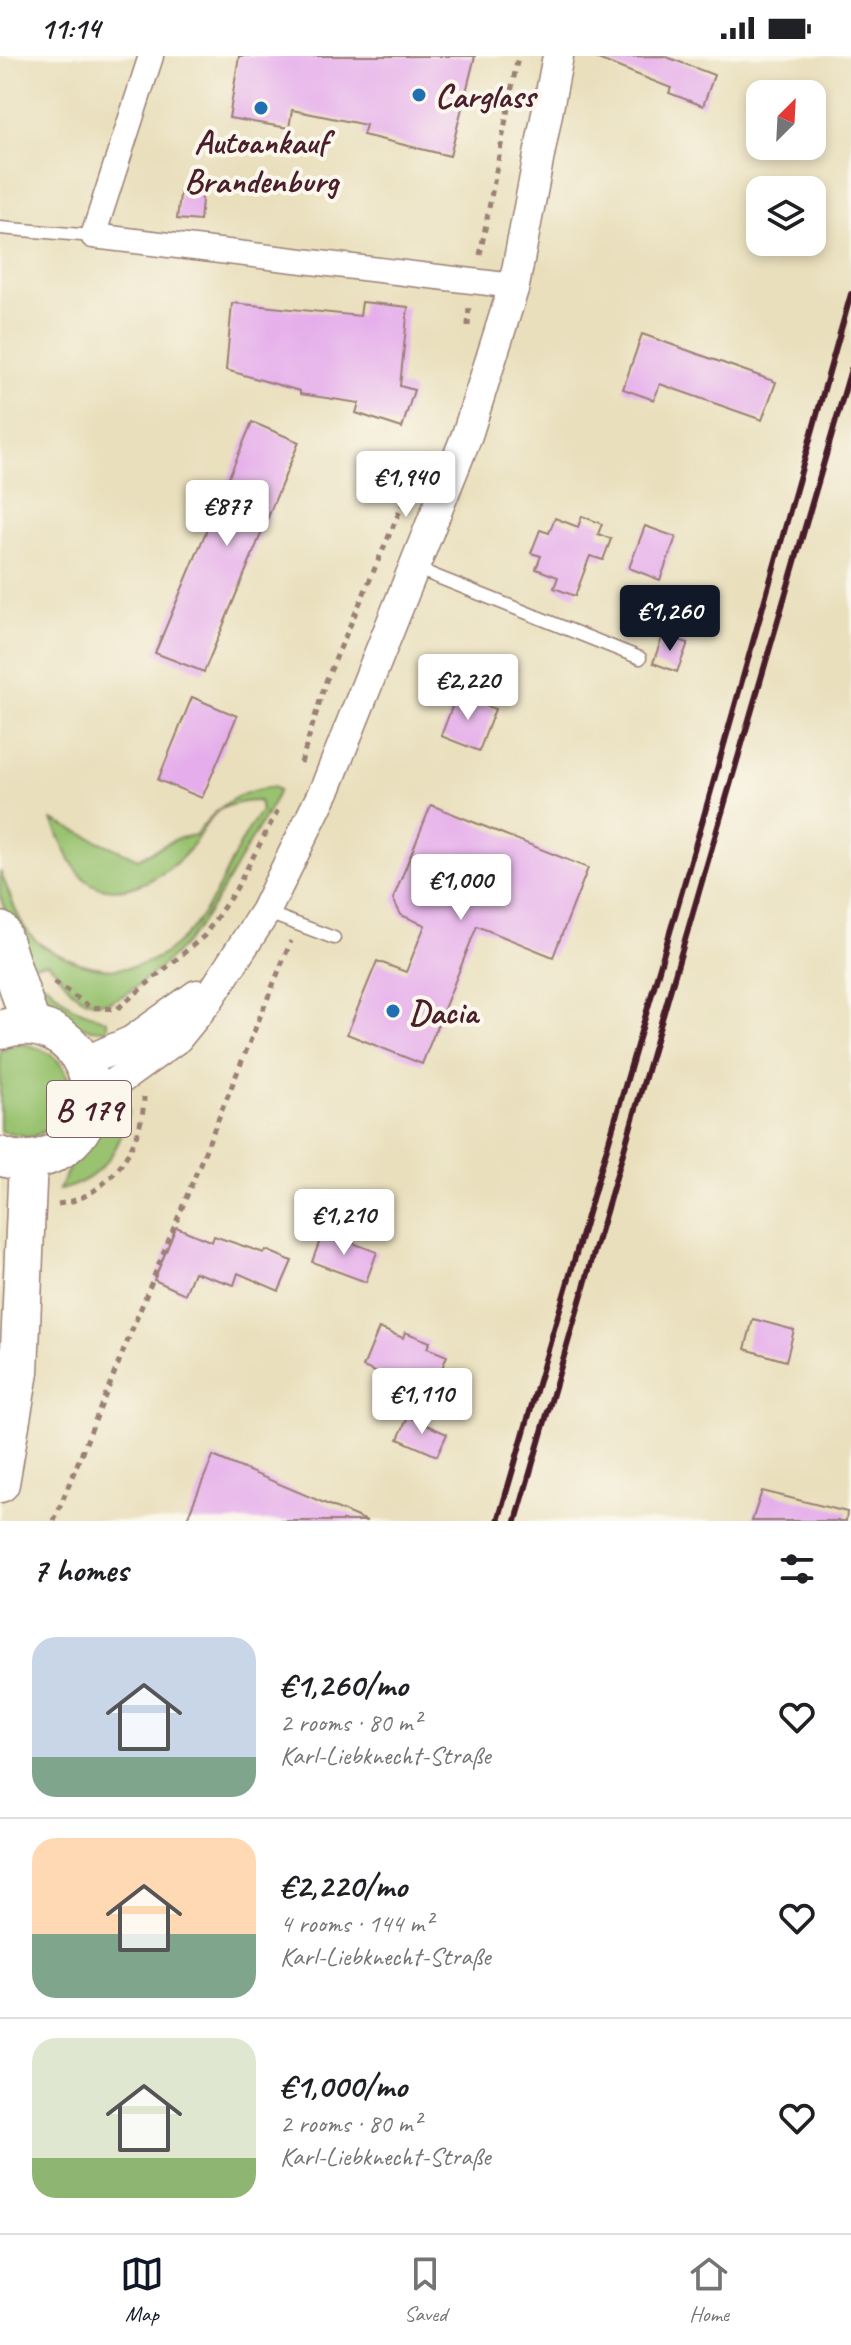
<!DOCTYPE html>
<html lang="en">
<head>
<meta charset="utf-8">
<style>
	:root { --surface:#fff; --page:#f6f6f6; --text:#202124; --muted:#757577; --line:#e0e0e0; --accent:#111827 }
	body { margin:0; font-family:Caveat,sans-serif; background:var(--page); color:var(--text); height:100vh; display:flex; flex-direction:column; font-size:30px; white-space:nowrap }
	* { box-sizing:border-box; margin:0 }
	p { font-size:26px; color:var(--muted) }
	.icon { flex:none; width:44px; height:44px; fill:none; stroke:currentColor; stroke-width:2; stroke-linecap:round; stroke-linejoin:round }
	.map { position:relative; height:1465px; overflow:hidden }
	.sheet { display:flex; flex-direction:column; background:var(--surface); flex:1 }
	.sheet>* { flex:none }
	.needle { width:52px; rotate:24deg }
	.fabs { position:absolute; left:746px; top:24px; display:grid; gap:16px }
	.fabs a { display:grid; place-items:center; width:80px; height:80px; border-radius:16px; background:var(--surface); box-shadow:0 4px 12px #0003; font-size:40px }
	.price { position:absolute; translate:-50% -68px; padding:0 18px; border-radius:8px; background:#fff; color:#222; font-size:26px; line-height:52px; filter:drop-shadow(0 2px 4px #0008) }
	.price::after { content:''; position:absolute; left:50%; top:48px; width:24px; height:18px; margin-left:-12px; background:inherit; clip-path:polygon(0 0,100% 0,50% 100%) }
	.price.active { background:var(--accent); color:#fff }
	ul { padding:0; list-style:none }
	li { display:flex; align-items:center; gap:24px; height:200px; padding:0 32px }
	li+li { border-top:2px solid var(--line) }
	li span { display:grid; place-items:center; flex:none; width:224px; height:160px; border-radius:24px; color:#555 }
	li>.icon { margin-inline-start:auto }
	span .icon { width:96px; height:96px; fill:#fffc; stroke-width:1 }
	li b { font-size:34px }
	h2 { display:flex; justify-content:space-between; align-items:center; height:96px; padding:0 32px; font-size:34px }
	.status { display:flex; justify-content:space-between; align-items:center; height:56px; padding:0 40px; background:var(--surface); direction:ltr }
	.status svg { height:22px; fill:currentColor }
	.tabs { display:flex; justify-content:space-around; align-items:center; height:112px; border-top:2px solid var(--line); background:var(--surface); font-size:22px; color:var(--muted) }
	.tabs a { display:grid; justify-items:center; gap:4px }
	.tabs .active { color:var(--accent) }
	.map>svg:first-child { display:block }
	.green { fill:#99c370; stroke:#72714e; stroke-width:2 }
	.building { fill:#e5adeb }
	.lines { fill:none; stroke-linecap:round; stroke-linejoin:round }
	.service-casing { stroke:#9a7f74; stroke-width:15 }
	.minor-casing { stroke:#9a7f74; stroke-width:27 }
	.tertiary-casing { stroke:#9a7f74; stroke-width:33 }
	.primary-casing { stroke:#9a7f74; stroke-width:41 }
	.path { stroke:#9a7f74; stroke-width:5; stroke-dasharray:6 6; stroke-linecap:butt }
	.service { stroke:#fff; stroke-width:12 }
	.minor { stroke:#fff; stroke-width:24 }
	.tertiary { stroke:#fff; stroke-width:30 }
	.primary { stroke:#fff; stroke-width:38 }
	.rail { stroke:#4a1f2b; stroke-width:6 }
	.poi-dot { fill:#1f6fb2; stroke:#fbf7ec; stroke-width:3 }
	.labels { text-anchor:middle; stroke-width:8; stroke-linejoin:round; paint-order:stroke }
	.shield { fill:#fbf7ec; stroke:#7f6065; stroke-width:2 }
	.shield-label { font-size:32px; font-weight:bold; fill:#4a1f2b }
	.poi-label { font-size:34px; font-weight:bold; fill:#4a1f2b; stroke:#fbf7ec; text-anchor:start }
</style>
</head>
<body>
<div class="status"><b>11:14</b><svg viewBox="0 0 49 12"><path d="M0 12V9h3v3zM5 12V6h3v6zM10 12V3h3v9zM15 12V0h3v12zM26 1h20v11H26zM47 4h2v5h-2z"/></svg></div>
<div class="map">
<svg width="851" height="1465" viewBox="0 0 851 1465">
	<rect width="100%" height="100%" fill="#fbf7ec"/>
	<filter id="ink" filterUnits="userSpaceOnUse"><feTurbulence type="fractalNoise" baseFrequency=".0125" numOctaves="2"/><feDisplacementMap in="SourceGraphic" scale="16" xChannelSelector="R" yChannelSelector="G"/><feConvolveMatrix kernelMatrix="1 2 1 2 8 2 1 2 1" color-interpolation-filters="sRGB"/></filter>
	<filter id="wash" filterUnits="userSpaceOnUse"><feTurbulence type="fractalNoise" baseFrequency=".006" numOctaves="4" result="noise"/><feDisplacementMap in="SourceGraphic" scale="32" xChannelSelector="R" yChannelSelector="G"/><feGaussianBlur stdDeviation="1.8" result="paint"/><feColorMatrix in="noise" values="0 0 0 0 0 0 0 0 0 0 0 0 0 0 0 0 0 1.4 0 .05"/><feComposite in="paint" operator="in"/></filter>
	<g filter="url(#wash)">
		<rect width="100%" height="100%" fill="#e9dfbc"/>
		<!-- green -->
		<g class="green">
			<path d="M 273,731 L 279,734 C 269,757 255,776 243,798 C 211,854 196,885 142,926 C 128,937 113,949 93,946 C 71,941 63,920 48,907 L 24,910 L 0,839 L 0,815 C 8,833 14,855 25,872 C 36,888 51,896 69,903 C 126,927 170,906 204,856 C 226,824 237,786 261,755 L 259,745 C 247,745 228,748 218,755 C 206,764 198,784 188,795 C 167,820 115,850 85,823 C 69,809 61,783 52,764 L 138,803 L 176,783 L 195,779 C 217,751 236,735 273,731 Z"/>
			<path d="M 37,927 L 47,929 L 72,951 L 107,965 L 107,974 C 77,975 42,958 37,927 Z"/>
			<path d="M 20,988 C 80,994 87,1060 32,1081 L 0,1075 L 0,995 Z"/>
			<path d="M 115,1047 L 129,1054 C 120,1094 101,1125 59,1134 L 72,1105 L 93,1087 L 109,1051 Z"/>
		</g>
		<g id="blocks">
			<!-- building -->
			<g class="building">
				<path d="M 239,0 L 475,0 L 450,100 L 363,79 L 366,69 L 292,54 L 289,72 L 229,62 Z"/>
				<path d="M 664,0 L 714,19 L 703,50 L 669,37 L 671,32 L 593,1 Z"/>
				<path d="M 181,131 L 203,133 L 200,165 L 177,163 Z"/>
				<path d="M 362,246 L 408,251 L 400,330 L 414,334 L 402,372 L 356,357 L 359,347 L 300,338 L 300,335 L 226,314 L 232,247 L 360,260 Z"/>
				<path d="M 642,278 L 776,326 L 762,364 L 660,328 L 654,344 L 623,333 Z"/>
				<path d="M 252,366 L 299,386 L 204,616 L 155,597 Z"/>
				<path d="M 582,460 L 602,468 L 598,478 L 611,483 L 603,504 L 590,500 L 575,540 L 554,532 L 558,521 L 536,513 L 541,500 L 531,497 L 540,474 L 549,477 L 555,462 L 578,471 Z"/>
				<path d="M 645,470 L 676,481 L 660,524 L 629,512 Z"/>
				<path d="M 663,579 L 688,587 L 677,616 L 653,607 Z"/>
				<path d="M 457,638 L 495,653 L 479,695 L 441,680 Z"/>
				<path d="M 192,641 L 237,660 L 202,742 L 158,724 Z"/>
				<path d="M 431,749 L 588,812 L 553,901 L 477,870 L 422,1008 L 347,978 L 377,905 L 406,916 L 425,869 L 401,859 L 393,843 Z"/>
				<path d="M 176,1171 L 212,1186 L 214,1180 L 264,1197 L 266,1194 L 292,1205 L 279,1235 L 238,1217 L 234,1229 L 194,1216 L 185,1238 L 154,1224 Z"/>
				<path d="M 323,1176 L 377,1196 L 366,1226 L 312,1206 Z"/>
				<path d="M 753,1263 L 794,1274 L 786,1305 L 745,1293 Z"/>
				<path d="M 379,1272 L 403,1282 L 405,1276 L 430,1286 L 427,1292 L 447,1300 L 431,1339 L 363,1311 Z"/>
				<path d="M 408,1361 L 447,1378 L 437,1400 L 398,1383 Z"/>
				<path d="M 213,1400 L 367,1465 L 186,1465 Z"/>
				<path d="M 762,1435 L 847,1456 L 846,1465 L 752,1465 Z"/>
			</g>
		</g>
	</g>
	<g filter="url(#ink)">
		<use href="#blocks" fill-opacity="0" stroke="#9a7f74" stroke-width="2"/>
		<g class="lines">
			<!-- service casing -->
			<g class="service-casing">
				<g id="service">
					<path d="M 0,172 L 93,180"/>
					<path d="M 415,512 L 640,602"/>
					<path d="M 265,856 L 334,882"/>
				</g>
			</g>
			<!-- minor casing -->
			<g class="minor-casing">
				<path id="minor" d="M 151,0 L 93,180 L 514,230"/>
			</g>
			<!-- tertiary casing -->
			<g class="tertiary-casing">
				<g id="tertiary">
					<path d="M 84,1006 L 132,985 L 197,939"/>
					<path d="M 91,1044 L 177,982 L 208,944 L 265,856 L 326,731 L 467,379 L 514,230 L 558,0"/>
				</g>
			</g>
			<!-- primary casing -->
			<g class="primary-casing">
				<g id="primary">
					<path d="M 0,875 L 31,969"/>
					<path d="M 0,974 C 80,947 128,1058 54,1097 C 38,1105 17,1107 0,1100"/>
					<path d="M 0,1427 L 19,1316 L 28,1104"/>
				</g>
			</g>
			<!-- path -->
			<g class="path">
				<path d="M 480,199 L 518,0"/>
				<path d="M 468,270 L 469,248"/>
				<path d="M 301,707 L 326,625 L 417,415"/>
				<path d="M 54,926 L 90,951 L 117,953 L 204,880 L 236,833 L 279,752"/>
				<path d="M 58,1148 C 108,1142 143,1090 144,1041"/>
				<path d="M 54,1465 L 291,885"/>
			</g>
			<!-- service -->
			<use href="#service" class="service"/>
			<!-- minor -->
			<use href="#minor" class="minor"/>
			<!-- tertiary -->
			<use href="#tertiary" class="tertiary"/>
			<!-- primary -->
			<use href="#primary" class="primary"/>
			<!-- rail -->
			<g class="rail">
				<path d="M 498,1465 L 703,763 L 851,238"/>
				<path d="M 516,1465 L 851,313"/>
			</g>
		</g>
	</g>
	<!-- markers -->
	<g class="poi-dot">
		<circle cx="419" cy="39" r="8"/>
		<circle cx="261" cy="52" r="8"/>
		<circle cx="393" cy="955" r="8"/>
	</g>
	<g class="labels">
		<!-- shield labels -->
		<rect class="shield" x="47" y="1025" width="84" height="56" rx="6"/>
		<g class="shield-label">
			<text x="89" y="1064">B 179</text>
		</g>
		<!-- poi labels -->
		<g class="poi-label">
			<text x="435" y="51">Carglass</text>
			<text x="261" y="97" text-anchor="middle">Autoankauf<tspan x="261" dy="39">Brandenburg</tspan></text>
			<text x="409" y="967">Dacia</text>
		</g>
	</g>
</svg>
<div class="fabs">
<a><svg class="needle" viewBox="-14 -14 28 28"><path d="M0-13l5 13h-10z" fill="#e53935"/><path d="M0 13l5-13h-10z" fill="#757577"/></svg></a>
<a><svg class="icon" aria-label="layers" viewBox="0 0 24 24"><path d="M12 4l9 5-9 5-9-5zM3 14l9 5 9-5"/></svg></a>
</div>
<b class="price" style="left:406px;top:463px">€1,940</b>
<b class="price" style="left:227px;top:492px">€877</b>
<b class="price active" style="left:670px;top:597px">€1,260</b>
<b class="price" style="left:468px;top:666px">€2,220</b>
<b class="price" style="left:461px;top:866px">€1,000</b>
<b class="price" style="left:344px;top:1201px">€1,210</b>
<b class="price" style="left:422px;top:1380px">€1,110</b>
</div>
<section class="sheet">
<h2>7 homes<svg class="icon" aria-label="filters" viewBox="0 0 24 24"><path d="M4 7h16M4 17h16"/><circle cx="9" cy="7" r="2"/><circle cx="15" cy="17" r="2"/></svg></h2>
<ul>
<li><span style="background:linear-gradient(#c9d6e8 75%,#7fa58c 0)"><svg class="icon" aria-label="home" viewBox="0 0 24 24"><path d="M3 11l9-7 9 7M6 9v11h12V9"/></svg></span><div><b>€1,260/mo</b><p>2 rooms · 80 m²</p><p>Karl-Liebknecht-Straße</p></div><svg class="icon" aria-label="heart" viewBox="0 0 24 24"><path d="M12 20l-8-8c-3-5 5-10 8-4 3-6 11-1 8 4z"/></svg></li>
<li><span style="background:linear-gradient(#ffd9b3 60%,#7fa58c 0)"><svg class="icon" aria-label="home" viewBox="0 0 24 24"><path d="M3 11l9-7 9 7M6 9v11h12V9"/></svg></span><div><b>€2,220/mo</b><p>4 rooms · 144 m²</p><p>Karl-Liebknecht-Straße</p></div><svg class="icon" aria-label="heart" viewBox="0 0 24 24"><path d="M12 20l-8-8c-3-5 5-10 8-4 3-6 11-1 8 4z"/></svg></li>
<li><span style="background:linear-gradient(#dfe7d0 75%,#8fb573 0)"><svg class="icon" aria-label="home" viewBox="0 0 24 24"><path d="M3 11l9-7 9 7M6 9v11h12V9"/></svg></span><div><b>€1,000/mo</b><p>2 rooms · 80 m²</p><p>Karl-Liebknecht-Straße</p></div><svg class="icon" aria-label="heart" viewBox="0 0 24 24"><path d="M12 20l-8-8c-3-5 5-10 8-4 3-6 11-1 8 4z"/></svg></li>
</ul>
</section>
<nav class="tabs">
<a class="active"><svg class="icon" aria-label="map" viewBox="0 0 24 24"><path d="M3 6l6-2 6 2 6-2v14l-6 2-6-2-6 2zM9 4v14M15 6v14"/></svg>Map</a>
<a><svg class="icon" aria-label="saved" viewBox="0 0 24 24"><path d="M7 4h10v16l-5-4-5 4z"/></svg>Saved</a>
<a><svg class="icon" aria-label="home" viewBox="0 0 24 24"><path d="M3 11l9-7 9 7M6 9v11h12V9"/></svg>Home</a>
</nav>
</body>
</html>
